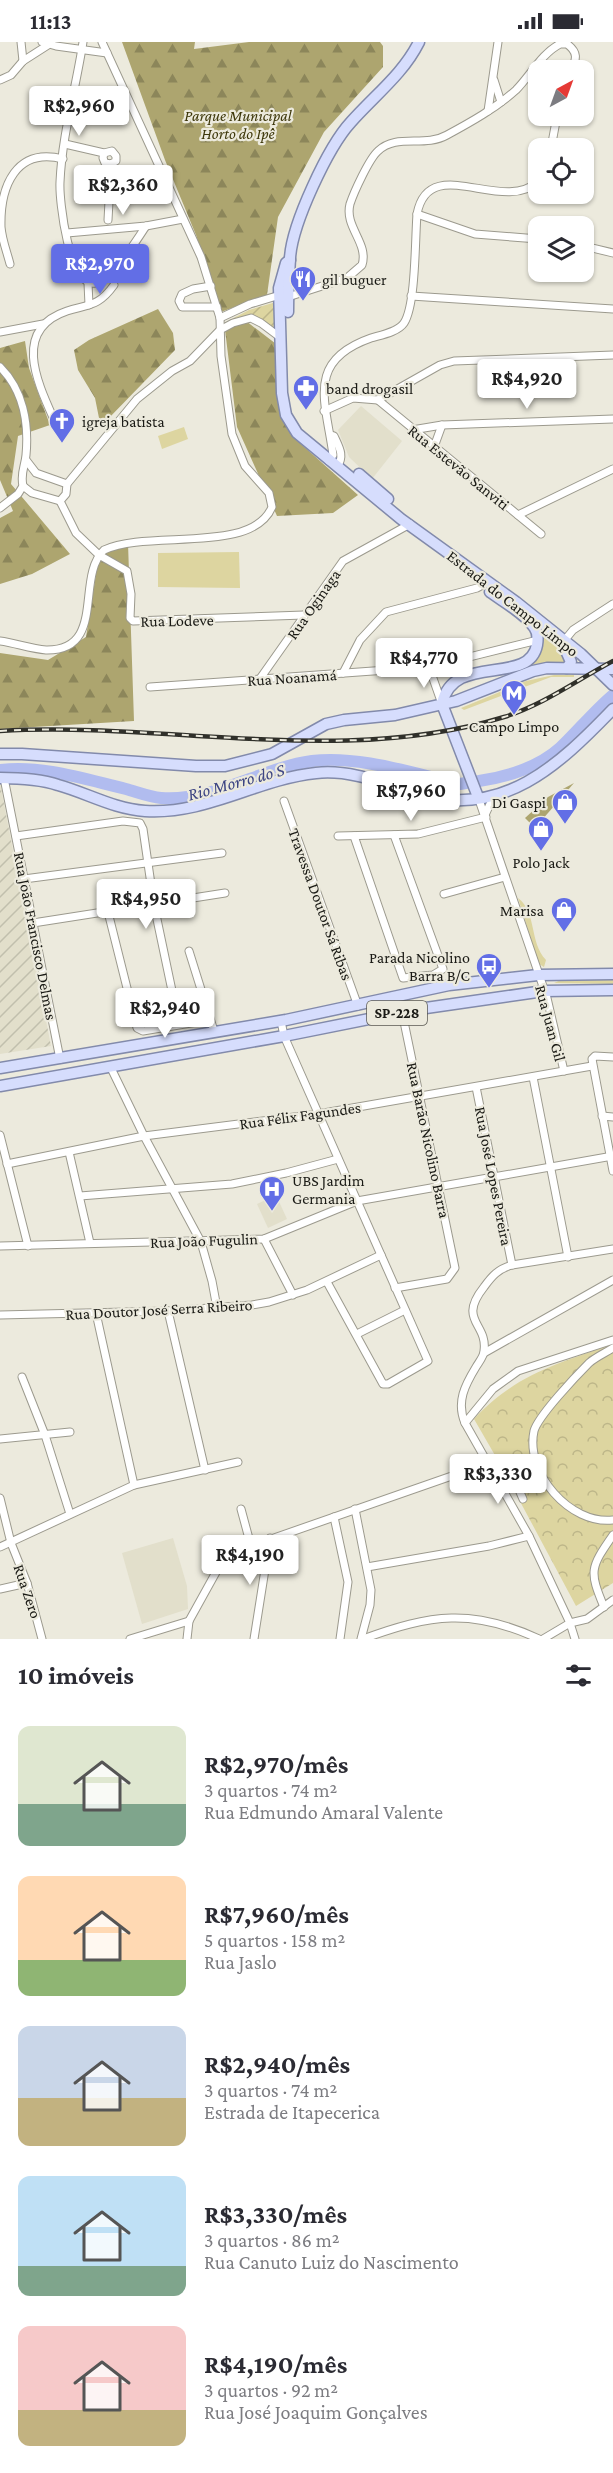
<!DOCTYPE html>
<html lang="pt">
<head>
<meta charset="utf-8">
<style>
	:root { --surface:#fff; --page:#f7f7f7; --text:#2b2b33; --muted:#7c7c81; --accent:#626ee6 }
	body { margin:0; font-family:"Crimson Pro",serif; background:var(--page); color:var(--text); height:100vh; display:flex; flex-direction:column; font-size:22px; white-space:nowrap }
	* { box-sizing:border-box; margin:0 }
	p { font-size:20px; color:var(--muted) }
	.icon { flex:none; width:33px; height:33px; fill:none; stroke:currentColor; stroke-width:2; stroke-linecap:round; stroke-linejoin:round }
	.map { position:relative; height:1597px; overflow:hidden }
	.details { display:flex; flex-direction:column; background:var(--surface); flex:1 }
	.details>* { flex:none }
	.needle { width:39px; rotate:41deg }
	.buttons { position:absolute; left:528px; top:18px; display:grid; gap:12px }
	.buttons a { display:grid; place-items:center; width:66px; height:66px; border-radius:12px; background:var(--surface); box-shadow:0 2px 4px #0004; font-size:30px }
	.price { position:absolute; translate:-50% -51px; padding:0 14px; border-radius:6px; background:#fff; color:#222; font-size:20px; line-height:39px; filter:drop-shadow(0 2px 3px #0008) }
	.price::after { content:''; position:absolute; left:50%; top:36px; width:18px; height:14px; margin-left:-9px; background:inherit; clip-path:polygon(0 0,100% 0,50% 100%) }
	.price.on { background:var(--accent); color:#fff }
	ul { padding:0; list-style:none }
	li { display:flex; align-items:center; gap:18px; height:150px; padding:0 18px }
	li span { display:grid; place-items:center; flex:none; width:168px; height:120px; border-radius:12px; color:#555 }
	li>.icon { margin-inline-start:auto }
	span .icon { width:72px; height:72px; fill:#fffc; stroke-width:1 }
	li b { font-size:26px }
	h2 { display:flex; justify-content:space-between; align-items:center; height:72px; padding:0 18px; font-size:26px }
	.status { display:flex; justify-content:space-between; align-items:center; height:42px; padding:0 30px; background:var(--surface); direction:ltr }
	.status svg { height:16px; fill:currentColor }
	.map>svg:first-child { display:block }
	.built { fill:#e2dfcb }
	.industrial { fill:url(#industrial-furrows) }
	.grass { fill:#ddd5a0 }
	.forest { fill:url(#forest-firs) }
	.park { fill:url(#park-crowns) }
	.garden { fill:url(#garden-furrows) }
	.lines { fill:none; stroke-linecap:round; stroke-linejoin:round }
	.river { stroke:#b1bcef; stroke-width:12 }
	.minor-casing { stroke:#9c9a8e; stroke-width:9 }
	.primary-casing { stroke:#828aab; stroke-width:13 }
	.minor { stroke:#fff; stroke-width:7 }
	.primary { stroke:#d6ddfd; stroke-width:10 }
	.rail-casing { stroke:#30302a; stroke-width:4.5 }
	.rail { stroke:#eceadd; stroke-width:2; stroke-dasharray:7; stroke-linecap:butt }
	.labels { text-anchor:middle; stroke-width:4.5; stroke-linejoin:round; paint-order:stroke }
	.shield { fill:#eceadd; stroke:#595851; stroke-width:1.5 }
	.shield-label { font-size:15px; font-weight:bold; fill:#1a1a15 }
	.park-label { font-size:16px; font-style:italic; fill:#3d370a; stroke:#eceadd }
	.poi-label { font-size:16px; fill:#1a1a15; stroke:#eceadd; text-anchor:start }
	.street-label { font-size:16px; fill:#1a1a15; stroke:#eceadd }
	.water-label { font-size:18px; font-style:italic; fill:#3d4583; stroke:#eceadd }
</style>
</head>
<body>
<div class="status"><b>11:13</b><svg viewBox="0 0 49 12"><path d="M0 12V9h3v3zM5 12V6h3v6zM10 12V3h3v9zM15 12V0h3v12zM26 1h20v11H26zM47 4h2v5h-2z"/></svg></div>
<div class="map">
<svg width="613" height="1597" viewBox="0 0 613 1597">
	<defs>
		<pattern id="industrial-furrows" width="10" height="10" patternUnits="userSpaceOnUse" patternTransform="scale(1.5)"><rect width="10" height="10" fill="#e2dfcb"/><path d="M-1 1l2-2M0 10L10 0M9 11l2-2" fill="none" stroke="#c1bfad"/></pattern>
		<pattern id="forest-firs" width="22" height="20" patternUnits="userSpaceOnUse" patternTransform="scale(1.5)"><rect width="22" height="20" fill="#ada56f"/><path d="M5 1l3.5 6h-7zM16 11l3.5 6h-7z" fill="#8c865a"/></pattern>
		<pattern id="park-crowns" width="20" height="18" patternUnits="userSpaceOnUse" patternTransform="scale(1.5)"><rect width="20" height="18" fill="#ddd5a0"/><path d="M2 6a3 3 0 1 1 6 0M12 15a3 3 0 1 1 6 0" fill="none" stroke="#bdb689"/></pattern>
		<pattern id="garden-furrows" width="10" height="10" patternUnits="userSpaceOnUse" patternTransform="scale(1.5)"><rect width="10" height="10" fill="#ddd5a0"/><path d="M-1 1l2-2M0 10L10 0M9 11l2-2" fill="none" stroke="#bdb689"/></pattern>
	</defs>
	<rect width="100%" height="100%" fill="#eceadd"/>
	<!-- built -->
	<g class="built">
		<path d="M 361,364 L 402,399 L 372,437 L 349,415 L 338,388 Z"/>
		<path d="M 276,1153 L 287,1177 L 268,1186 L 257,1162 Z"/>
		<path d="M 173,1496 L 187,1544 L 188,1567 L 142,1582 L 122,1511 Z"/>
	</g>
	<!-- industrial -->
	<path class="industrial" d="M 0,741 L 51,1004 L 0,1012 Z"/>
	<!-- grass -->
	<g class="grass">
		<path d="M 184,385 L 188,397 L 162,407 L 158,394 Z"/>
		<path d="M 239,510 L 240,546 L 158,545 L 158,511 Z"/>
		<path d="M 540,586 L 564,610 L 567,620 L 546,621 L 527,626 C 541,616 546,602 540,586 Z"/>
		<path d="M 554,633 L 574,633 L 574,635 L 551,635 L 464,668 L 461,666 L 526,639 Z"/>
		<path d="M 518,856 C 537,870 529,900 546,918 L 544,925 L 539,922 Z"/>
		<path d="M 561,938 L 613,938 L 613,942 L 554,941 Z"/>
	</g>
	<!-- forest -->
	<g class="forest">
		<path d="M 122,0 L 195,0 L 194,7 L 249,0 L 380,0 L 383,4 L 383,25 L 324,90 L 278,175 L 267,253 L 221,270 L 196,193 L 165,118 Z"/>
		<path d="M 158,267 L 173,291 L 175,308 L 108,377 L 100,381 L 95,356 L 78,328 L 74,308 L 89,298 Z"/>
		<path d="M 246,279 L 280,305 L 283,375 L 291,393 L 358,453 L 333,471 L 277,474 L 237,385 L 225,288 Z"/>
		<path d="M 25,299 L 29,326 L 50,383 L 18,394 L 11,442 L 70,512 L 32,532 L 0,542 L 0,476 L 13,469 L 0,438 L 0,306 Z"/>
		<path d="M 128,501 L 134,679 L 0,687 L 0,611 L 48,618 L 86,595 L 99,513 Z"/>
		<path d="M 574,741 L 535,786 L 525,776 L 548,755 Z"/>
	</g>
	<!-- park -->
	<path class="park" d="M 613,1302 L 613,1541 L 576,1564 L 500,1422 L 474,1377 C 516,1332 557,1322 613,1302 Z"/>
	<!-- garden -->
	<path class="garden" d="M 276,260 L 275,289 L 258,277 L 230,278 L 249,268 Z"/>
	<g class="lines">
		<!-- river -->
		<g class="river">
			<path d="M 0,728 C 43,723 84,737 126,747 C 137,750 150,755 161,756 C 214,760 261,726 312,719 C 358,713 415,732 460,742 L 472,740"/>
			<path d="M 479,739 C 507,735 539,725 560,706 C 578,689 594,669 613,653"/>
		</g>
		<!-- minor casing -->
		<g class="minor-casing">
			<g id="minor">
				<path d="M 21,0 L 23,19"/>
				<path d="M 42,0 L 56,4 L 107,11"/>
				<path d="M 83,0 C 76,46 62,93 60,140 C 59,159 69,245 95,241 C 111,239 137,198 146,184"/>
				<path d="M 0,38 L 11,33 L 23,19 L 48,3"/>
				<path d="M 494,38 L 501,60"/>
				<path d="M 488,69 L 498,0"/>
				<path d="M 65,102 L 104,111 L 112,109 L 116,114 L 116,119 L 111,122 L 105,121 L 103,116 L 104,111"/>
				<path d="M 551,106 L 557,74"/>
				<path d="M 417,172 L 475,192 L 538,197"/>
				<path d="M 108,178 L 111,122"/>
				<path d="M 67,191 L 146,184 L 183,177"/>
				<path d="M 584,204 L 613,211"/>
				<path d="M 10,222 C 7,210 2,198 1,185 C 0,144 16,105 63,117"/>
				<path d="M 88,241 L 89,263"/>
				<path d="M 211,244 L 193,247 L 182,252 L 179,259 L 182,265 L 217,265"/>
				<path d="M 411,254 L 613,267"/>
				<path d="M 288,255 L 347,236 L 362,223 C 369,201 344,185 350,162 C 354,150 369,117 378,109 C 397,91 424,106 447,93 C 471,80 496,66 516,48 C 530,34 542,11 560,2 L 567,2 C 578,10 577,17 571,28"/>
				<path d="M 220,276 L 250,262 L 280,253 L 282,256"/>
				<path d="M 0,290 L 43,282"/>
				<path d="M 281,296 L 261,281 L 251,276 L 233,281 L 220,288 L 190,319 L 172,329 L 137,357 L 67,442 L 66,452 L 60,459 L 76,491 L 99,513 L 127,529 L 131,552 L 130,576 L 133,579 L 304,573"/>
				<path d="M 0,325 C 23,348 29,381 26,413 C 25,425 20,431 23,444 L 18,452 L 0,466"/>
				<path d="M 378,358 L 541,492"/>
				<path d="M 324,369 L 353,356 L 378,358 L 440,323 L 454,319 L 613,313"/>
				<path d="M 56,382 C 39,344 10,288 67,269 C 90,262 99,264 114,243"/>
				<path d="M 412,388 L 442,383 L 613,377"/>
				<path d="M 331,393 L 334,394 C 339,405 345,414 337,425"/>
				<path d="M 434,405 L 442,383"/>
				<path d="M 26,418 L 36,431 L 67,442"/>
				<path d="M 329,419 L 333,413 C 326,360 305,319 371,296 C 381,293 398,290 404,281 C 416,263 415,196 417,172 C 429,110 501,172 538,140"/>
				<path d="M 23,444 L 32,451 L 60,459"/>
				<path d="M 518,473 L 613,427"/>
				<path d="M 0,599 C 15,601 31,607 46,608 C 107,609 75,535 104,508 C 148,487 252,513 272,465 L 269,451 L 245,424 L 232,392 L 221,314 L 220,276 L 201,215 L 102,0"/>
				<path d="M 564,599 L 573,588 L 613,562"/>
				<path d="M 429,625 L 442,662"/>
				<path d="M 343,631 L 360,598 L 386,570 L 477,546 L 488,540"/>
				<path d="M 259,638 L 343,519 L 410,482"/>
				<path d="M 150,645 L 429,625 L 538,598"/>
				<path d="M 4,736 L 60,1017"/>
				<path d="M 478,755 L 547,956 L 564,1029"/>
				<path d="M 284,759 L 358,964"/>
				<path d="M 485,773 L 490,762 L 498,753"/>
				<path d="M 16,794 L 123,779 L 140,781 L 143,787 L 154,863 L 179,982"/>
				<path d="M 338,794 L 418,792 L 486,775"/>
				<path d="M 354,794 L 403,936 L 433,933 L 443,927 L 394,793"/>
				<path d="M 24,837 L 222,811"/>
				<path d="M 444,852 L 505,835"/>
				<path d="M 108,870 L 137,986 L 143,989 L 203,979"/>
				<path d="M 33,881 L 225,851"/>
				<path d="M 189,909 L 214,989"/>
				<path d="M 281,979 L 284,994 L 428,1319 L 388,1342 L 383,1342 L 327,1240"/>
				<path d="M 613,1015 L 595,1014 L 592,1017 L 613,1129"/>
				<path d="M 110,1024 L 144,1094 L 201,1200 L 212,1239 L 217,1266"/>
				<path d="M 533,1035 L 568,1215"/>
				<path d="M 476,1045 L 512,1223"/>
				<path d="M 602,1074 L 613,1075"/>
				<path d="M 0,1093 L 28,1204"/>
				<path d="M 69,1110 L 90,1201"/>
				<path d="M 7,1122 L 144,1094 L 318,1072 L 592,1024"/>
				<path d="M 80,1154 L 232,1142 L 286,1131 L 338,1117"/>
				<path d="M 264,1197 L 293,1253"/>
				<path d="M 0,1204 L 264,1197 L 357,1159 L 613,1114"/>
				<path d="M 395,1246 L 447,1237 L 455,1226 L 402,970"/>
				<path d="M 168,1269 L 205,1428"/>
				<path d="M 96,1271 L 134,1443"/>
				<path d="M 0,1273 L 168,1269 L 252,1263 L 269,1260 L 307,1248 L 381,1213"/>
				<path d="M 357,1292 L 405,1268"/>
				<path d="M 613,1306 C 605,1311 596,1315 589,1321 C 577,1333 538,1374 534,1389 C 525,1431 570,1483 613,1478"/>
				<path d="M 484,1311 L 613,1238"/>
				<path d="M 22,1335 L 45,1393 L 70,1472"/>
				<path d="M 465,1381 L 493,1347 L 518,1329 L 613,1298"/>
				<path d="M 0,1397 L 70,1390"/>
				<path d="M 0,1456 L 11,1501 L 27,1541 L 42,1597"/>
				<path d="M 523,1457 C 512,1433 514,1431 537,1419"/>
				<path d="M 241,1467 L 251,1504"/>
				<path d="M 355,1467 L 371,1548 L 370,1563 L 361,1597"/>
				<path d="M 334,1475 L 348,1540 L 340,1597"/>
				<path d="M 0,1505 L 134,1443 L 238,1420"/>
				<path d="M 367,1525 L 489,1504 L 529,1494"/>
				<path d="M 0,1547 L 27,1541"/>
				<path d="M 604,1565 C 589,1529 590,1526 613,1493"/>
				<path d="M 130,1597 L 189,1579 L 220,1523 L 251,1504 L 489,1421"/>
				<path d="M 187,1597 L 189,1579"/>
				<path d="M 254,1597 L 270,1496"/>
				<path d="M 363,1597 C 431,1572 472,1566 539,1597"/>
				<path d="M 543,1597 L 570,1581 L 587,1577 L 613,1558"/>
				<path d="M 575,1597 L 570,1581 L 529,1494 L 465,1381 C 456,1360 465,1343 476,1325 C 479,1320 484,1314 484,1309 C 488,1281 457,1279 484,1245 C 492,1234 498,1227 512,1223 L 613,1207"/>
			</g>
		</g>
		<!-- primary casing -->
		<g class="primary-casing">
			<g id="primary">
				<path d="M 290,218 L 286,221 L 279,246 L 282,351 L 286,373 L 297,391 L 401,477 L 516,560 L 581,612 L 613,643"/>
				<path d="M 288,270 C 288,252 289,233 290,216 C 292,182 328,105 351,80 C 375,53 403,32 419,0"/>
				<path d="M 359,432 L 388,457"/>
				<path d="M 564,599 L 563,602 L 571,620 L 567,626"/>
				<path d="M 442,662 C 452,610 529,645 537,603 C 538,597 538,590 534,585 C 524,571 504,560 490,550"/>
				<path d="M 442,662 L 478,755"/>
				<path d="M 0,712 L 22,712 L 196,724 L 225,724 L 272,712 L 326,682 L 344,678 L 395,673 L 456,659 L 533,629 L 547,626 L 613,627"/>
				<path d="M 0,736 C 19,736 40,737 58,743 C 87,751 114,767 145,769 C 206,773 257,737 316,731 C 351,727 385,742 418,752 C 503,777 559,723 613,667"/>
				<path d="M 0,1026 L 286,978 L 449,943 L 538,933 L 613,932"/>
				<path d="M 0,1044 L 284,994 L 419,967 L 544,949 L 613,948"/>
			</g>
		</g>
		<!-- minor -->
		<use href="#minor" class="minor"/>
		<!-- primary -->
		<use href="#primary" class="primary"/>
		<!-- rail casing -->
		<g class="rail-casing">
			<path id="rail" d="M 0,689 C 167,679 342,725 504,675 C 543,663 577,638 613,619"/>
		</g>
		<!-- rail -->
		<use href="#rail" class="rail"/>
	</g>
	<!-- icons -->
	<defs>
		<g id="restaurant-pin" transform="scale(1.35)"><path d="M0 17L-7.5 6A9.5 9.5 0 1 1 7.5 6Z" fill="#626ee6" stroke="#eceadd"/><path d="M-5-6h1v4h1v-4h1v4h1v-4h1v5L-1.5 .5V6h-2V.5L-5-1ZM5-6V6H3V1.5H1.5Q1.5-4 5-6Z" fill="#fff"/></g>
		<g id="pharmacy-pin" transform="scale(1.35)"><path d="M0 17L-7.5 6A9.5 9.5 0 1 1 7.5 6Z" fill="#626ee6" stroke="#eceadd"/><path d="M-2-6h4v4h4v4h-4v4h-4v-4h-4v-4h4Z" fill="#fff"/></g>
		<g id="church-pin" transform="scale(1.35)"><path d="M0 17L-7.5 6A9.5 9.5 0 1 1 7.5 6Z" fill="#626ee6" stroke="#eceadd"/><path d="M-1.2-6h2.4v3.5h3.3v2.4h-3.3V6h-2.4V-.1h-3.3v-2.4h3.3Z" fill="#fff"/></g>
		<g id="metro-pin" transform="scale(1.35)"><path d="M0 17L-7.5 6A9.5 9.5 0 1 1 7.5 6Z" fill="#626ee6" stroke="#eceadd"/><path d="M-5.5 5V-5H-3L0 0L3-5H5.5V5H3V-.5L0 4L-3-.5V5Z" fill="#fff"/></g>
		<g id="shop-pin" transform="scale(1.35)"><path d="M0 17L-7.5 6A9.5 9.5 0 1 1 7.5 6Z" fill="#626ee6" stroke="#eceadd"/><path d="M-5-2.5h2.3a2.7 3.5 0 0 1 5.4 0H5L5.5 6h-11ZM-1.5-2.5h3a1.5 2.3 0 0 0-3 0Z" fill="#fff"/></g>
		<g id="bus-pin" transform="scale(1.35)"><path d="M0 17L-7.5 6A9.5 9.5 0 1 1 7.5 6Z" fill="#626ee6" stroke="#eceadd"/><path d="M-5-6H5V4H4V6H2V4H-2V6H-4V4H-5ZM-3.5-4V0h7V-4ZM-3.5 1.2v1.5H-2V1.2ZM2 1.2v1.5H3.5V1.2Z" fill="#fff"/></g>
		<g id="hospital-pin" transform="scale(1.35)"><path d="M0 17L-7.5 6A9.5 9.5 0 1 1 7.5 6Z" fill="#626ee6" stroke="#eceadd"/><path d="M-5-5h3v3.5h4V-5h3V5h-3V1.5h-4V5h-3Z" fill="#fff"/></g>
	</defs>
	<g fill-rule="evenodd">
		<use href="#restaurant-pin" x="303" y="237"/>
		<use href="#pharmacy-pin" x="306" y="346"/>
		<use href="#church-pin" x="62" y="379"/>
		<use href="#metro-pin" x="514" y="651"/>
		<use href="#shop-pin" x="565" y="760"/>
		<use href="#shop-pin" x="541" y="787"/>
		<use href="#shop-pin" x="564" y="868"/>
		<use href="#bus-pin" x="489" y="924"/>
		<use href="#hospital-pin" x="272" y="1147"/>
	</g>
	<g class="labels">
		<!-- shield labels -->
		<rect class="shield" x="367" y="959" width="60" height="24" rx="4.5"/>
		<g class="shield-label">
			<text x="397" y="976">SP-228</text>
		</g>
		<!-- park labels -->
		<g class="park-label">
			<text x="238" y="79">Parque Municipal<tspan x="238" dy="18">Horto do Ipê</tspan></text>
		</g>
		<!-- poi labels -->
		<g class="poi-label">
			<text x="322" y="243">gil buguer</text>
			<text x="326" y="352">band drogasil</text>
			<text x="82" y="385">igreja batista</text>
			<text x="514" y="690" text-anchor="middle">Campo Limpo</text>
			<text x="546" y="766" text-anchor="end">Di Gaspi</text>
			<text x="541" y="826" text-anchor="middle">Polo Jack</text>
			<text x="544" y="874" text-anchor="end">Marisa</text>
			<text x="470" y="921" text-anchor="end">Parada Nicolino<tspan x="470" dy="18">Barra B/C</tspan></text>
			<text x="292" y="1144">UBS Jardim<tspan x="292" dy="18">Germania</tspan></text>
		</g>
		<!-- street labels -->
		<g class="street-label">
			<text transform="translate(459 425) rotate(39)" y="6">Rua Estevão Sanviti</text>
			<text transform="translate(513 561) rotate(38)" y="6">Estrada do Campo Limpo</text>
			<text transform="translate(313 562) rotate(-55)" y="6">Rua Oginaga</text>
			<text transform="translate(177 578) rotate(-1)" y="6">Rua Lodeve</text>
			<text transform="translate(292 635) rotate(-4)" y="6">Rua Noanamá</text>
			<text transform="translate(321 862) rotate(70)" y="6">Travessa Doutor Sá Ribas</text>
			<text transform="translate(36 894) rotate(79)" y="6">Rua João Francisco Delmas</text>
			<text transform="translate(551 981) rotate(75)" y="6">Rua Juan Gil</text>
			<text transform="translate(300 1073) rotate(-8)" y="6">Rua Félix Fagundes</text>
			<text transform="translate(429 1098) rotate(78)" y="6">Rua Barão Nicolino Barra</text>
			<text transform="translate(494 1134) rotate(79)" y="6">Rua José Lopes Pereira</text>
			<text transform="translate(204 1198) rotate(-2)" y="6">Rua João Fugulin</text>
			<text transform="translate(159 1267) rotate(-3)" y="6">Rua Doutor José Serra Ribeiro</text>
			<text transform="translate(28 1549) rotate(71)" y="6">Rua Zero</text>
		</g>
		<!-- water labels -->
		<g class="water-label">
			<text transform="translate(236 740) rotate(-15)" y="6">Rio Morro do S</text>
		</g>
	</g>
</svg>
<div class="buttons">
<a><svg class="needle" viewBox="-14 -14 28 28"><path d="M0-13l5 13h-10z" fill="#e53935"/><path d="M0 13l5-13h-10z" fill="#7c7c81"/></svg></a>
<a><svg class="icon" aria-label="locate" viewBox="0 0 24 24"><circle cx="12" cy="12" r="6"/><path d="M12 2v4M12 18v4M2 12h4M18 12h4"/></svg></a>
<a><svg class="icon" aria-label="layers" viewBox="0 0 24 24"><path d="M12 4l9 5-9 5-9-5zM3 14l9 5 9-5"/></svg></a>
</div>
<b class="price" style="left:79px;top:95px">R$2,960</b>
<b class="price" style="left:123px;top:174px">R$2,360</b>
<b class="price on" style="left:100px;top:253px">R$2,970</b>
<b class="price" style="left:527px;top:368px">R$4,920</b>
<b class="price" style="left:424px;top:647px">R$4,770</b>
<b class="price" style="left:411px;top:780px">R$7,960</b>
<b class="price" style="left:146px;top:888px">R$4,950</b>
<b class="price" style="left:165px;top:997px">R$2,940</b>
<b class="price" style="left:498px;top:1463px">R$3,330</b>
<b class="price" style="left:250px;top:1544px">R$4,190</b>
</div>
<section class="details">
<h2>10 imóveis<svg class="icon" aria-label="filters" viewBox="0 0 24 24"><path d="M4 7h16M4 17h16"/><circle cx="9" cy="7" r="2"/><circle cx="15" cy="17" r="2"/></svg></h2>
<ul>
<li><span style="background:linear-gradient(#dfe7d0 65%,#7fa58c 0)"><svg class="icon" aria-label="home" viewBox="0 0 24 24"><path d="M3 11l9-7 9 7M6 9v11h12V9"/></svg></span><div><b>R$2,970/mês</b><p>3 quartos · 74 m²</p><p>Rua Edmundo Amaral Valente</p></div></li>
<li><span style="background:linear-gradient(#ffd9b3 70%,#8fb573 0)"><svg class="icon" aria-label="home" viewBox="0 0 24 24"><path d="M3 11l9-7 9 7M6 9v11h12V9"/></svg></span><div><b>R$7,960/mês</b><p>5 quartos · 158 m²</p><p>Rua Jaslo</p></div></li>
<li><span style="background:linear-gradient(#c9d6e8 60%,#c2b280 0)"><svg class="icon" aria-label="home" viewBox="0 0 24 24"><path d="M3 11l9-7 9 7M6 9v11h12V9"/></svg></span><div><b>R$2,940/mês</b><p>3 quartos · 74 m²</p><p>Estrada de Itapecerica</p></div></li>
<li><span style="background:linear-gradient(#bfe0f5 75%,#7fa58c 0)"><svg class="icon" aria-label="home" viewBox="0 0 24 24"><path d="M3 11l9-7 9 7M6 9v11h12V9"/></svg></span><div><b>R$3,330/mês</b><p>3 quartos · 86 m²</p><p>Rua Canuto Luiz do Nascimento</p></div></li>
<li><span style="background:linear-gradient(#f6c9c9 70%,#c2b280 0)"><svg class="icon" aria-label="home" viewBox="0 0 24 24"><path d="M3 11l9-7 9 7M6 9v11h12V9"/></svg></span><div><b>R$4,190/mês</b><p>3 quartos · 92 m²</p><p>Rua José Joaquim Gonçalves</p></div></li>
</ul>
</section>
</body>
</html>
